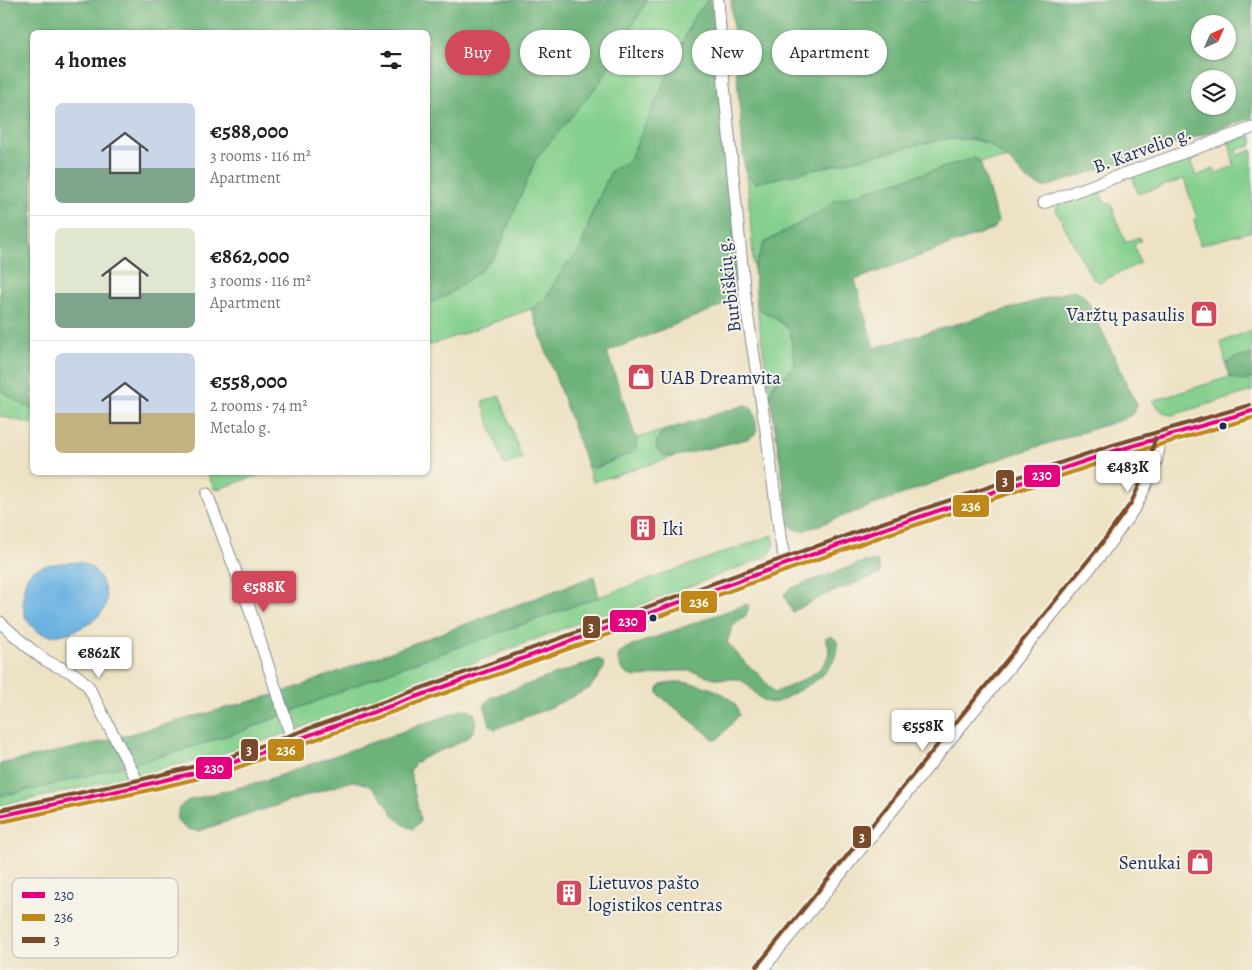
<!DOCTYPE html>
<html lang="en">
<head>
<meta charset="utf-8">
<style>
	:root { --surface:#fff; --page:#f2f2f2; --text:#202124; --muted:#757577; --line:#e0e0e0; --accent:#d1495b }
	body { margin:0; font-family:Alegreya,serif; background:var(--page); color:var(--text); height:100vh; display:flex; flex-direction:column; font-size:19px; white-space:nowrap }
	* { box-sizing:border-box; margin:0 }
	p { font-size:16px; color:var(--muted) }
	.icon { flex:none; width:28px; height:28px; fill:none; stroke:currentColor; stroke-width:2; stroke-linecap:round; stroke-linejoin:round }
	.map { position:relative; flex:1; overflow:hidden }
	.side { position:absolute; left:30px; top:30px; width:400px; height:445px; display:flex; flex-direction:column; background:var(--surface); border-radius:8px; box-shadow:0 1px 4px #0004 }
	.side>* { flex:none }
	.top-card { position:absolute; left:445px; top:30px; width:475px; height:45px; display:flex; gap:10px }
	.needle { width:32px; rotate:45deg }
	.tools { position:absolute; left:1191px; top:15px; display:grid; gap:10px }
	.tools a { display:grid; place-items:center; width:45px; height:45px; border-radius:50%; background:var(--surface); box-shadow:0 1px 4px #0004; font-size:25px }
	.price { position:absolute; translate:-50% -42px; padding:0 11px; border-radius:5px; background:#fff; color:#222; font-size:16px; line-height:32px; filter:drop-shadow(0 1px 2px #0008) }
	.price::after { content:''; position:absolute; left:50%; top:30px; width:15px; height:11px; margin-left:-8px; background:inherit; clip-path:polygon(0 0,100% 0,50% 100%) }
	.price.on { background:var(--accent); color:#fff }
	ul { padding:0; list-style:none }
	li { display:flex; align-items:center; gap:15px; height:125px; padding:0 25px }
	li+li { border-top:1px solid var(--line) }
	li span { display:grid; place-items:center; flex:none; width:140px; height:100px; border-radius:8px; color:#555 }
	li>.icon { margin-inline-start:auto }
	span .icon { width:60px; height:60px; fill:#fffc; stroke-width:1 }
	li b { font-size:21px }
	h2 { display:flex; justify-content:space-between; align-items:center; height:60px; padding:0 25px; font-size:21px }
	.chip { padding:0 18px; border-radius:22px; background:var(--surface); box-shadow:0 1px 4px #0004; font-size:18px; line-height:45px }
	.chip.on { background:var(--accent); color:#fff }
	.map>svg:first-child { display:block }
	.green { fill:#85d08e; stroke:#508076 }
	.forest { fill:#6cb279; stroke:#44706c; fill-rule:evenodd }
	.water { fill:#6bb2e2; stroke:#4370a0 }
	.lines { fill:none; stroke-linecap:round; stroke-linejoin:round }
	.minor-casing { stroke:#848891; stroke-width:13 }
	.major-casing { stroke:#848891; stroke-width:17 }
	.minor { stroke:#fff; stroke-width:11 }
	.major { stroke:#fbbb8c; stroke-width:15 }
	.bus-1-casing { stroke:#f7f3e8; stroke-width:8 }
	.bus-2-casing { stroke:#f7f3e8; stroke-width:8 }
	.bus-3-casing { stroke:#f7f3e8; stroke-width:8 }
	.bus-1 { stroke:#e5007d; stroke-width:4 }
	.bus-2 { stroke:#c08818; stroke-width:4 }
	.bus-3 { stroke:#7a4b2a; stroke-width:4 }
	.bus-dot { fill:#1b2f5e; stroke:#f7f3e8; stroke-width:2 }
	.labels { text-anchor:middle; stroke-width:4; stroke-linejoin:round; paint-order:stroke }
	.street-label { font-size:19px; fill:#1b2f5e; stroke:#f7f3e8 }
	.poi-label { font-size:19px; fill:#1b2f5e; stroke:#f7f3e8; text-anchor:start }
	.key { fill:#f7f3e8; stroke:#b5b8bf; stroke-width:1 }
	.key-label { font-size:14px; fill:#1b2f5e }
	.line-badge { stroke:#f7f3e8; stroke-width:2 }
	.badge-label { font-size:14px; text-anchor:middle; font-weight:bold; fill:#fff }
</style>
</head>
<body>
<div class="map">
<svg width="1252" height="970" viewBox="0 0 1252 970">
	<rect width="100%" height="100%" fill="#f7f3e8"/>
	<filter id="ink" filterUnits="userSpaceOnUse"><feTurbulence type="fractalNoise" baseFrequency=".02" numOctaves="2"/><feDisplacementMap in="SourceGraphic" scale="10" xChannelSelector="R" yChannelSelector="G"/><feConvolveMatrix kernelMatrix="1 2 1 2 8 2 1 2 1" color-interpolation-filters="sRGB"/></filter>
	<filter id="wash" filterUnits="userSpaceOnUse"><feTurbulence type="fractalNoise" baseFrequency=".0096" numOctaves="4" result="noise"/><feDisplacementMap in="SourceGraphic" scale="20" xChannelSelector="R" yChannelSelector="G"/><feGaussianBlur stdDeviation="1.12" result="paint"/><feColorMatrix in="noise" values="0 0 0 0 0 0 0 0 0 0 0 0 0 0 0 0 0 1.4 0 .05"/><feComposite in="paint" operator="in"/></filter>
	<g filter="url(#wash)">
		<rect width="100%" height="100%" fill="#ede2c4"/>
		<!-- green -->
		<g class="green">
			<path d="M 0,0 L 708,0 L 694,17 L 630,159 L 611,171 L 591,216 L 580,252 L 565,266 L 544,300 L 531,309 L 428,346 L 428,32 L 32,32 L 32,424 L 0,416 Z"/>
			<path d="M 1248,135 L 1252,137 L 1252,145 L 1237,150 L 1239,155 L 1252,150 L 1252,231 L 1200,245 L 1194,219 L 1197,218 L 1184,179 L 1138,194 L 1132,175 L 1188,155 L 1196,176 L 1214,169 L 1216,173 L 1234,166 L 1229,142 Z"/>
			<path d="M 943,139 C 977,139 981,137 1008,159 L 980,162 L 974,158 L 835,201 L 825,209 L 764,243 L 754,269 L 747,176 L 756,183 Z"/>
			<path d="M 1106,184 L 1108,189 L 1102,191 L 1101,197 L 1107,204 L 1111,204 L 1125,242 L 1140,237 L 1141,240 L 1134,245 L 1140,263 L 1100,282 L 1092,278 L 1056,210 L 1060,200 Z"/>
			<path d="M 757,308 L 774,317 L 790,330 L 795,364 L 785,376 L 774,383 L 770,396 Z"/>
			<path d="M 1252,330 L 1252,355 L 1235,358 L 1226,364 L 1221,342 Z"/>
			<path d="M 1229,377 L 1244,381 L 1252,378 L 1252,391 L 1172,415 C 1163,415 1158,407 1153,401 Z"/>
			<path d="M 500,396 L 522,459 L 504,465 L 482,402 Z"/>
			<path d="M 666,430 C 658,436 656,440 657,449 L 663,455 L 673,457 L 593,482 L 587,465 L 594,468 L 601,466 L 631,453 L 636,448 L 636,438 Z"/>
			<path d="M 207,473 L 265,473 L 215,490 Z"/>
			<path d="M 773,535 C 774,544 774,549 768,556 L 616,615 L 604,613 L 288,733 L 218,755 L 125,778 L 0,806 L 0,796 L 47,786 L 173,753 L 245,730 L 394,670 Z"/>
		</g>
		<!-- forest -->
		<g class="forest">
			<path d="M 0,0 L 647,0 L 601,81 L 536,159 L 496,255 L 480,271 L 448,295 L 428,304 L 428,32 L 32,32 L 32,408 L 25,406 L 0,390 Z"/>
			<path d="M 708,0 L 711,0 L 741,298 L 607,352 L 636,438 L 636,448 L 631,453 L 594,468 L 587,465 L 531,309 L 544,300 L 565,266 L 580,251 L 591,216 L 611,171 L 630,159 L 694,17 Z"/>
			<path d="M 731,0 L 1252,0 L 1252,118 L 1043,188 L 1026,179 L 1008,159 L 989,144 L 975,139 L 943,139 L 756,183 L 747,176 L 744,164 ZM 1200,24 L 1228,24 L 1228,51 L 1200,51 ZM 1200,79 L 1228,79 L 1228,106 L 1200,106 Z"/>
			<path d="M 974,158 L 980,162 L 998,221 L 995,228 L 855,280 L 874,348 L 1074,290 L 1084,296 L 1090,305 L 1137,405 L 1134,413 L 1124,419 L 984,464 L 803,531 L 796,530 L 790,525 L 770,396 L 774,383 L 785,376 L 795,364 L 790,330 L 774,317 L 757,308 L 754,269 L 764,243 L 825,209 L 834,201 Z"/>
			<path d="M 1252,355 L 1252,378 L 1244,381 L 1229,377 L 1226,364 L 1235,358 Z"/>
			<path d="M 745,405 C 757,407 755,422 757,431 L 754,435 L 747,439 L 673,457 L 663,455 L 657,449 C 656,440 658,436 666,430 Z"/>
			<path d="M 863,562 L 878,562 L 880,574 L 827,594 L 792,612 L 784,594 L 789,589 Z"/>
			<path d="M 594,576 L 599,597 L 394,670 L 245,730 L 173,753 L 47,786 L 0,796 L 0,764 L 101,742 L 281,693 Z"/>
			<path d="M 747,604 L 749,606 L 746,615 L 733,626 L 727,642 L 747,665 L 757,672 L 774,693 C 796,683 842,668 825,638 L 832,636 L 837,641 C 839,669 815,682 794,693 C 789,696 783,700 777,702 C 756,707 753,681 736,679 C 731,678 726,680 721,679 C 710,678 699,672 688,671 C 683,671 678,671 673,671 C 656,673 626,687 619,663 C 616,656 620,652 626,648 Z"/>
			<path d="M 599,659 L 603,662 L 604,668 L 590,688 L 549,708 L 495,729 L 490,725 L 484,704 L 492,697 Z"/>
			<path d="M 673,682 C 693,681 737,691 739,715 L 718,739 L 715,740 L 658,694 L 658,689 L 661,685 Z"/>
			<path d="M 465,709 L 474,713 C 486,744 434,748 417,762 C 414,764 412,768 410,771 L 420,818 L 419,823 L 413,829 C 383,819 389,784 352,781 L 198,831 L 187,829 L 178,822 C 177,810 179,806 189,800 L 264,781 Z"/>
		</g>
		<!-- water -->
		<path class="water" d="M 80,562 C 91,566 99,572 103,585 C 106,592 107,600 105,607 C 97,625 56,643 39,632 C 35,630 28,623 26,618 C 21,608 22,578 32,571 C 44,563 65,563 80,562 Z"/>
	</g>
	<g filter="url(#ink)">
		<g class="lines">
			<!-- minor casing -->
			<g class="minor-casing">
				<g id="minor">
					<path d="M 718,0 L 724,85 L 746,306 L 767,437 L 781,543 L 786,563"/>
					<path d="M 1043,203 L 1252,128"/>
					<path d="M 207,494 L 249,607 L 293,742"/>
					<path d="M 0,622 C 14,635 29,649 45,660 C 62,670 73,669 88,686 L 140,786"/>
					<path d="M 762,970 L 1104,551 L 1136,506 L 1155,466 L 1161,439"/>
				</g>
			</g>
			<!-- major casing -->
			<g class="major-casing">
				<path id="major" d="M 0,816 L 140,786 L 223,766 L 875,532 L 1115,451 L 1252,411"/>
			</g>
			<!-- minor -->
			<use href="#minor" class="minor"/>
			<!-- major -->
			<use href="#major" class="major"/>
			<!-- bus-1 casing -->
			<g class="bus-1-casing">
				<path id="bus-1" d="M 0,816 L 140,786 L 223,766 L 875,532 L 1115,451 L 1252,411"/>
			</g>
			<!-- bus-2 casing -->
			<g class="bus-2-casing">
				<path id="bus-2" d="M 1,822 L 141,792 L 225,772 L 877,538 L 1117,457 L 1252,418"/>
			</g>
			<!-- bus-3 casing -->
			<g class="bus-3-casing">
				<g id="bus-3">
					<path d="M 0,810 L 139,780 L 221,760 L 873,526 L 1113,445 L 1250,405"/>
					<path d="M 757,966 L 1099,547 L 1131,503 L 1149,464 L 1155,438"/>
				</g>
			</g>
			<!-- bus-1 -->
			<use href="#bus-1" class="bus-1"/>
			<!-- bus-2 -->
			<use href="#bus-2" class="bus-2"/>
			<!-- bus-3 -->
			<use href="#bus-3" class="bus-3"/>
		</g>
	</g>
	<!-- icons -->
	<defs>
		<g id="shop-square" transform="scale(1.4375)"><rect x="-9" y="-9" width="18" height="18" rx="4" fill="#d1495b" stroke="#f7f3e8"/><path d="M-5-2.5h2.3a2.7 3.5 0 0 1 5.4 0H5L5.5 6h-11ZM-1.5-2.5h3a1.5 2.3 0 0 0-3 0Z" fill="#fff"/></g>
		<g id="building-square" transform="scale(1.4375)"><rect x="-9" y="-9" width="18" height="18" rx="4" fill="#d1495b" stroke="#f7f3e8"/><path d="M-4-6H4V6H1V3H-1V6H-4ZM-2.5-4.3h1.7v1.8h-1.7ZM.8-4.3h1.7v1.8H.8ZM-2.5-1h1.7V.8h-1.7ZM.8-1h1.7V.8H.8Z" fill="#fff"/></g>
	</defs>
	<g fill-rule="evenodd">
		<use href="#shop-square" x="1204" y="314"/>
		<use href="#shop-square" x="641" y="377"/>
		<use href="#building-square" x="643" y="528"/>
		<use href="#shop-square" x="1200" y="862"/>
		<use href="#building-square" x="569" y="893"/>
	</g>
	<!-- markers -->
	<g class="bus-dot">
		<circle cx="1223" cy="426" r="4.5"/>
		<circle cx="653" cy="618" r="4.5"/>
	</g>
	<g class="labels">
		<!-- street labels -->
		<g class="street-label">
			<text transform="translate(1142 149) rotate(-20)" y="7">B. Karvelio g.</text>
			<text transform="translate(728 285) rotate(-97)" y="7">Burbiškių g.</text>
		</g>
		<!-- poi labels -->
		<g class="poi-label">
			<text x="1185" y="321" text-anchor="end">Varžtų pasaulis</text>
			<text x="660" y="384">UAB Dreamvita</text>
			<text x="662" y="535">Iki</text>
			<text x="1181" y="869" text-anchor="end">Senukai</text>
			<text x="588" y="889">Lietuvos pašto<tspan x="588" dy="22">logistikos centras</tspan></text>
		</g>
	</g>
	<!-- legend -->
	<rect x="12" y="878" width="166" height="80" rx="8" class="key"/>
	<rect x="22" y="892" width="23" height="6" fill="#e5007d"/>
	<rect x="22" y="914" width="23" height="7" fill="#c08818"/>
	<rect x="22" y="937" width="23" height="6" fill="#7a4b2a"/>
	<g class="key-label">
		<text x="54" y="900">230</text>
		<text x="54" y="922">236</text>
		<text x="54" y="945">3</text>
	</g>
	<g class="line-badge">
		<rect x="1023" y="464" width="38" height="24" rx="5" fill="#e5007d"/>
		<rect x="995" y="469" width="20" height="24" rx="5" fill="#7a4b2a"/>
		<rect x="952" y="494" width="38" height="24" rx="5" fill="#c08818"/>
		<rect x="680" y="590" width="38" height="24" rx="5" fill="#c08818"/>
		<rect x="609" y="609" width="38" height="24" rx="5" fill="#e5007d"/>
		<rect x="582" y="615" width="19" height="24" rx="5" fill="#7a4b2a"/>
		<rect x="240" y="738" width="19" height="24" rx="5" fill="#7a4b2a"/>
		<rect x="267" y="738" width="38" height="24" rx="5" fill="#c08818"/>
		<rect x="195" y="756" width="38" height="24" rx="5" fill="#e5007d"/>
		<rect x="852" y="825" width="20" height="24" rx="5" fill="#7a4b2a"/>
	</g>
	<g class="badge-label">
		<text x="1042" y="480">230</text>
		<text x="1005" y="486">3</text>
		<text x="971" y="511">236</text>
		<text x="699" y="607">236</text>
		<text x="628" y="626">230</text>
		<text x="591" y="632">3</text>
		<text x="249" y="755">3</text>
		<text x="286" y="755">236</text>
		<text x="214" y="773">230</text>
		<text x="862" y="842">3</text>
	</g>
</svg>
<div class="tools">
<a><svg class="needle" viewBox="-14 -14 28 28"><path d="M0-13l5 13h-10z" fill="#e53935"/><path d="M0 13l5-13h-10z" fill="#757577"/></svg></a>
<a><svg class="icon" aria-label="layers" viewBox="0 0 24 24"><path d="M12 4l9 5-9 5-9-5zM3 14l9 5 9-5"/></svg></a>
</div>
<b class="price" style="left:1128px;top:493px">€483K</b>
<b class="price on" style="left:264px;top:613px">€588K</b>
<b class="price" style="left:99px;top:679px">€862K</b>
<b class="price" style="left:923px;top:752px">€558K</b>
<div class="top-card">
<a class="chip on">Buy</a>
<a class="chip">Rent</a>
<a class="chip">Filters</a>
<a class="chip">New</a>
<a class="chip">Apartment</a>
</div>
<section class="side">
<h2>4 homes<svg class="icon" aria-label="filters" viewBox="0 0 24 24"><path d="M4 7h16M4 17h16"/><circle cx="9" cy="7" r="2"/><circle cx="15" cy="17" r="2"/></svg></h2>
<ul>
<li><span style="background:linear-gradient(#c9d6e8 65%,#7fa58c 0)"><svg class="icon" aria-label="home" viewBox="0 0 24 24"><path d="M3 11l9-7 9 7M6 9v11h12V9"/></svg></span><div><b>€588,000</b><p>3 rooms · 116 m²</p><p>Apartment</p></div></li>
<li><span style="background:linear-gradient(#dfe7d0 65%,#7fa58c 0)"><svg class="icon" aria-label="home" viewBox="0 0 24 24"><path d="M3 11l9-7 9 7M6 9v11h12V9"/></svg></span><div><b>€862,000</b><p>3 rooms · 116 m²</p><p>Apartment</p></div></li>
<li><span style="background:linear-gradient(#c9d6e8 60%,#c2b280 0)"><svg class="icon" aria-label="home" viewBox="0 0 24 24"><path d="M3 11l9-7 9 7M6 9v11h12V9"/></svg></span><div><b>€558,000</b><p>2 rooms · 74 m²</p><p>Metalo g.</p></div></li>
</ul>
</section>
</div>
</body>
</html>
